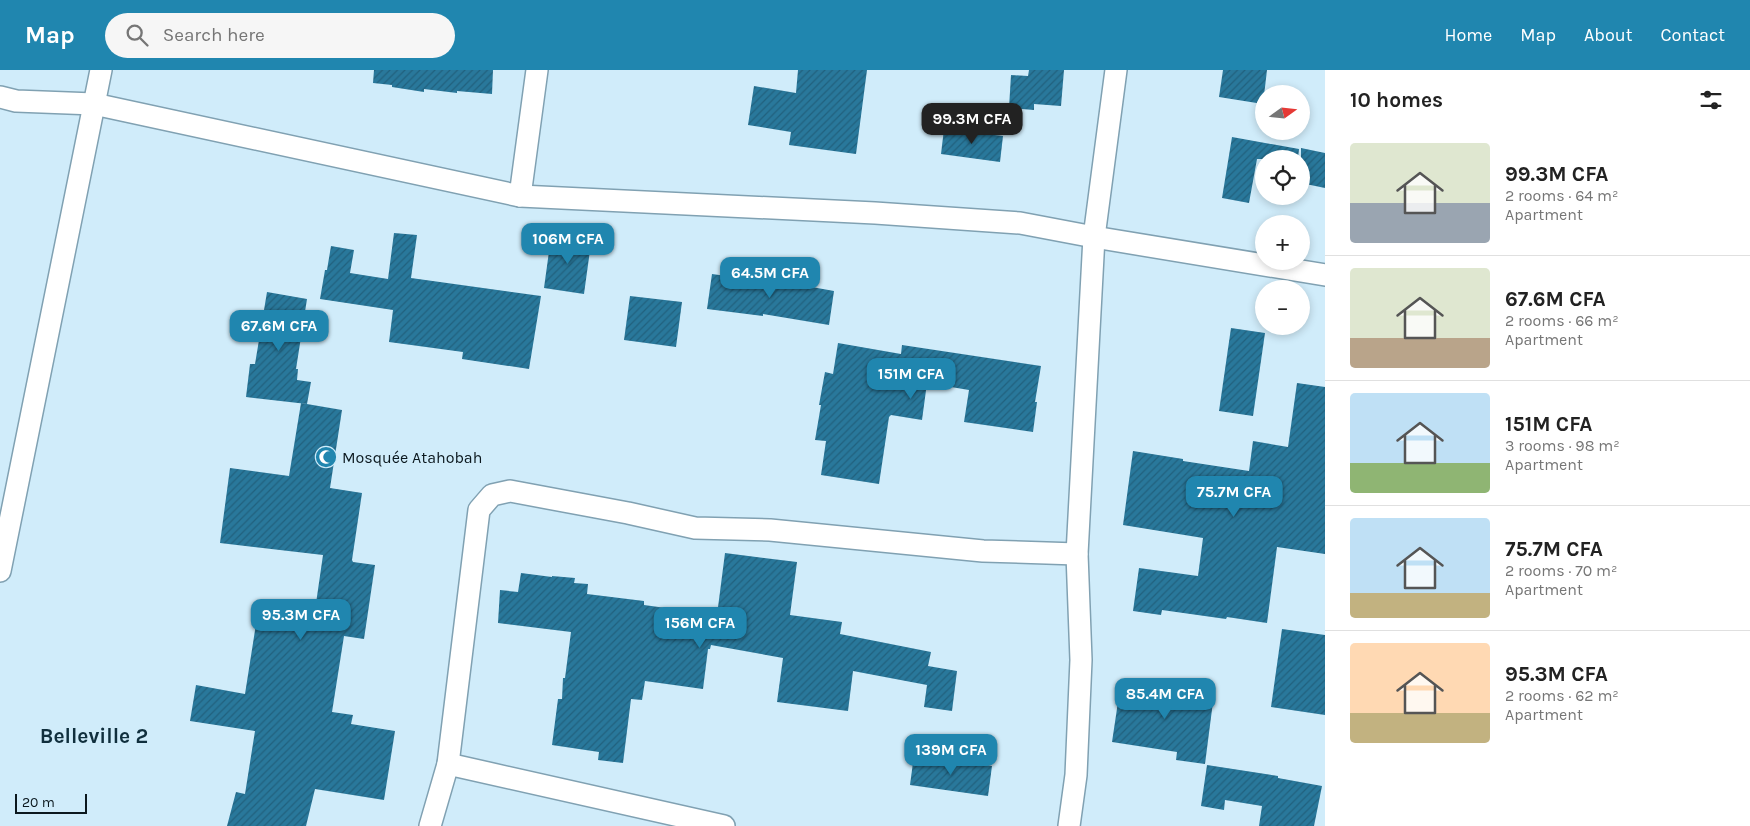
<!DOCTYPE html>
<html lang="en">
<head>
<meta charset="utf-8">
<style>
	:root { --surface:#fff; --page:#f6f6f6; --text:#222; --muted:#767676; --line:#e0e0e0; --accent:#2086af }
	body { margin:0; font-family:Karla,sans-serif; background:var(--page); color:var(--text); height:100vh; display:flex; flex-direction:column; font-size:19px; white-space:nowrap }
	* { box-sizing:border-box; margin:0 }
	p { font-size:16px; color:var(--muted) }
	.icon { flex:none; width:28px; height:28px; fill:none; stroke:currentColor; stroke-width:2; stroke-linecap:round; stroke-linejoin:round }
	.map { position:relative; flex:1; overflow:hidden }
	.drawer { display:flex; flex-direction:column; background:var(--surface); width:425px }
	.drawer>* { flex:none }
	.needle { width:32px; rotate:75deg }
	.buttons { position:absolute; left:1255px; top:15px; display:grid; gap:10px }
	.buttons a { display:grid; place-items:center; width:55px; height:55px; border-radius:50%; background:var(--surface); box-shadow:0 2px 8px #0003; font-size:25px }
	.scale { position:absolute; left:15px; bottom:12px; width:72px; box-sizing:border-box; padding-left:5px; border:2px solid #0b181e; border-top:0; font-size:14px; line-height:18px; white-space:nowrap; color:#0b181e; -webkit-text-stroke:4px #d0ecfa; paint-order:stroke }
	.price { position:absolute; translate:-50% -42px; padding:0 11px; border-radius:10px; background:var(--accent); color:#fff; font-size:16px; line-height:32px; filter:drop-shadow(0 1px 2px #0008) }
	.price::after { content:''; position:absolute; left:50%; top:30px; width:15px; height:11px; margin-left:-8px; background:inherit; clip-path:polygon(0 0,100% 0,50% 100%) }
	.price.selected { background:#222; color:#fff }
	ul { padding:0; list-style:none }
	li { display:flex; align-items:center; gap:15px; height:125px; padding:0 25px }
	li+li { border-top:1px solid var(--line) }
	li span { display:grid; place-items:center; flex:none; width:140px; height:100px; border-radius:5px; color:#555 }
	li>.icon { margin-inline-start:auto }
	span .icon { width:60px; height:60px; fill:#fffc; stroke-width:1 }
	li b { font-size:21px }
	h2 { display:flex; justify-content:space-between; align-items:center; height:60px; padding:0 25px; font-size:21px }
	header { display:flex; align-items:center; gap:30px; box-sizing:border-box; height:70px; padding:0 25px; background:var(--accent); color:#fff }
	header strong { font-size:24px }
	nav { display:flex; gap:28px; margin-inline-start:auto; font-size:18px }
	.search { width:350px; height:45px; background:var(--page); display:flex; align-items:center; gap:12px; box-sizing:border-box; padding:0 18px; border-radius:28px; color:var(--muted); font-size:19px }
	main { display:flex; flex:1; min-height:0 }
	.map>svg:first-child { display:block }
	.building { fill:url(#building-hatch) }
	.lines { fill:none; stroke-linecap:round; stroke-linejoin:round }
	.street-casing { stroke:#80a1b2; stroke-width:24 }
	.street { stroke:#fff; stroke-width:21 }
	.labels { text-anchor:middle; stroke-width:4; stroke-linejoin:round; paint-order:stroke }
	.poi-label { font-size:16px; fill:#0b181e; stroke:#d0ecfa; text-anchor:start }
	.district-label { font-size:21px; font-weight:bold; fill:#102f3d; stroke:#d0ecfa }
</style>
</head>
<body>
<header>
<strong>Map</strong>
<div class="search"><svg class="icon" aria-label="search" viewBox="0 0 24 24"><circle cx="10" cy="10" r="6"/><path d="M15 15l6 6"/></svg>Search here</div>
<nav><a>Home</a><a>Map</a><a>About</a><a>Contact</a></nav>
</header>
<main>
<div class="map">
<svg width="1325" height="756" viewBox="0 0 1325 756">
	<defs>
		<pattern id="building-hatch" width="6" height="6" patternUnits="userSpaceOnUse" patternTransform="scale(1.25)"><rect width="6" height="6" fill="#29789b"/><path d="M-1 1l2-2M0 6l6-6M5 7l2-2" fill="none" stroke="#21617e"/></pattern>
	</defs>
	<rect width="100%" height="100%" fill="#d0ecfa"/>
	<!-- building -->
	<g class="building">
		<path d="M 374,0 L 493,0 L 492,24 L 457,21 L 457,23 L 424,19 L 424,22 L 392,17 L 392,15 L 373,13 Z"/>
		<path d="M 798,0 L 867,0 L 856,84 L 789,75 L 791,62 L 748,55 L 754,16 L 796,23 Z"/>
		<path d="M 1029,0 L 1064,0 L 1061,36 L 1034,34 L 1034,40 L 1009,38 L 1011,5 L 1028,6 Z"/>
		<path d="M 1223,0 L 1267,0 L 1263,34 L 1219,27 Z"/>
		<path d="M 944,59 L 1003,66 L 1000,92 L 941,84 Z"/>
		<path d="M 1232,67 L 1299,79 L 1298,89 L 1257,89 L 1249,133 L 1222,128 Z"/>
		<path d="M 1301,78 L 1325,83 L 1325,118 L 1301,113 Z"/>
		<path d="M 394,163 L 417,165 L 411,208 L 541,226 L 529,299 L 462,289 L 463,282 L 389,272 L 393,240 L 320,229 L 325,200 L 327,200 L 331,176 L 354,180 L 350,203 L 388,209 Z"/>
		<path d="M 551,167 L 591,173 L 584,224 L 544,218 Z"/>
		<path d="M 712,204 L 783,214 L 784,212 L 834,221 L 829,255 L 763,244 L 763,246 L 707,239 Z"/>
		<path d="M 267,222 L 307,229 L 296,299 L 298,299 L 297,310 L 311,312 L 307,334 L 246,327 L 250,294 L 255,294 Z"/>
		<path d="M 630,226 L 682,232 L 676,277 L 624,270 Z"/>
		<path d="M 1231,258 L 1265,263 L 1253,346 L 1219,341 Z"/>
		<path d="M 838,273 L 901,284 L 902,275 L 1041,296 L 1035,332 L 1037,332 L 1033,362 L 964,352 L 969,320 L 927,313 L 922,350 L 891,345 L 889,347 L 879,414 L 821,405 L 826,371 L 815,370 L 821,335 L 819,335 L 825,302 L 833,304 Z"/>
		<path d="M 1297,313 L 1325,317 L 1325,484 L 1277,477 L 1267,553 L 1227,547 L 1226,549 L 1162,540 L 1161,545 L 1133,541 L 1139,498 L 1198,506 L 1203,468 L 1123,455 L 1133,381 L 1183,389 L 1183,391 L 1249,401 L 1253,371 L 1288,377 Z"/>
		<path d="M 301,333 L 342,340 L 330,418 L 362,423 L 352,490 L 353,492 L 375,495 L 364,569 L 344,566 L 332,642 L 353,645 L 351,654 L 395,661 L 384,730 L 315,719 L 306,756 L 227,756 L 236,722 L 245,724 L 255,661 L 190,651 L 196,615 L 245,624 L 256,554 L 272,556 L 272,554 L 312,561 L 323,485 L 220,473 L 230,398 L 289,406 Z"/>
		<path d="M 725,483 L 797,492 L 790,545 L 842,552 L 840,564 L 931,582 L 928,596 L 957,601 L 952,641 L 924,637 L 927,615 L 853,601 L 848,641 L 777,632 L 783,588 L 711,575 L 710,579 L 708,579 L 703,619 L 645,611 L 642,630 L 631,629 L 623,693 L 598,690 L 599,682 L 552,675 L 558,629 L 562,629 L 563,608 L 565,608 L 571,562 L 498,553 L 500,520 L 518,522 L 521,503 L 552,507 L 552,506 L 575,508 L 574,513 L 588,514 L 587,524 L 644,531 L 644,535 L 717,545 Z"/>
		<path d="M 1282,559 L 1325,565 L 1325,645 L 1271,637 Z"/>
		<path d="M 1121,612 L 1185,622 L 1185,620 L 1214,624 L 1205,694 L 1176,690 L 1177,682 L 1112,672 Z"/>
		<path d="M 914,685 L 992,696 L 988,726 L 910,715 Z"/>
		<path d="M 1207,695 L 1278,706 L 1278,708 L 1322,716 L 1314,756 L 1259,756 L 1262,736 L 1225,730 L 1224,740 L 1201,736 Z"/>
	</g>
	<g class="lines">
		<!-- street casing -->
		<g class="street-casing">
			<g id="street">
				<path d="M 0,27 L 16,31 L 94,34 L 520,126 L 875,143 L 1020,153 L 1094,167 L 1325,205"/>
				<path d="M 520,126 L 537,0"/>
				<path d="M 0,501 L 101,0"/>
				<path d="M 448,694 L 724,756"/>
				<path d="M 430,756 L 448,694 L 479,440 L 492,425 L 510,421 L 628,443 L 695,458 L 770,460 L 983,481 L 1077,484"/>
				<path d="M 1069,756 L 1076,705 L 1081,590 L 1077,484 L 1094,167 L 1116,0"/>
			</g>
		</g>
		<!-- street -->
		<use href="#street" class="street"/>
	</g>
	<!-- icons -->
	<defs>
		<g id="mosque-disc" transform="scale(1.125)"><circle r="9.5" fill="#2086af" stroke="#d0ecfa"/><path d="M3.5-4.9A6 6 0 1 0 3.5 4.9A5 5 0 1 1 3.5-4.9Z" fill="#fff"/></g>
	</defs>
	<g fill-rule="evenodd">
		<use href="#mosque-disc" x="326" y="387"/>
	</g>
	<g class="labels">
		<!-- poi labels -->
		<g class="poi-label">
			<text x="342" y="393">Mosquée Atahobah</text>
		</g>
		<!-- district labels -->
		<g class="district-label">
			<text x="94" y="673">Belleville 2</text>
		</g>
	</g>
</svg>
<div class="buttons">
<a><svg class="needle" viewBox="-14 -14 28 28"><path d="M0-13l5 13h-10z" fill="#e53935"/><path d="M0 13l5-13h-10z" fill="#767676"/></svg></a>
<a><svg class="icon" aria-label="locate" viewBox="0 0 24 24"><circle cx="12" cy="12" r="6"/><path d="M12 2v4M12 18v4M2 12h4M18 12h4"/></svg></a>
<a>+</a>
<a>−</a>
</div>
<div class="scale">20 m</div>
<b class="price selected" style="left:972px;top:75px">99.3M CFA</b>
<b class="price" style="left:568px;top:195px">106M CFA</b>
<b class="price" style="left:770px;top:229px">64.5M CFA</b>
<b class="price" style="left:279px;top:282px">67.6M CFA</b>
<b class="price" style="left:911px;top:330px">151M CFA</b>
<b class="price" style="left:1234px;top:448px">75.7M CFA</b>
<b class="price" style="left:301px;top:571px">95.3M CFA</b>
<b class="price" style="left:700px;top:579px">156M CFA</b>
<b class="price" style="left:1165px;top:650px">85.4M CFA</b>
<b class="price" style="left:951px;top:706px">139M CFA</b>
</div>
<section class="drawer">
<h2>10 homes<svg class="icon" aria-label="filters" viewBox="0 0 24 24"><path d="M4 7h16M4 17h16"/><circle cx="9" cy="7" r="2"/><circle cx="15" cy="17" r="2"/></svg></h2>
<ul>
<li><span style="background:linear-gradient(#dfe7d0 60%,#9aa5b1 0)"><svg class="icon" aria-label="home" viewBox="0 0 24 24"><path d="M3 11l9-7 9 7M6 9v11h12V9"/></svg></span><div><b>99.3M CFA</b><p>2 rooms · 64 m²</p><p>Apartment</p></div></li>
<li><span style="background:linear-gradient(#dfe7d0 70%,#b9a48a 0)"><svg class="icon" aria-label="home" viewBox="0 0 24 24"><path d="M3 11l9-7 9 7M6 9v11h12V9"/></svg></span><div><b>67.6M CFA</b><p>2 rooms · 66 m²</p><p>Apartment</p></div></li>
<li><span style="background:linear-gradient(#bfe0f5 70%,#8fb573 0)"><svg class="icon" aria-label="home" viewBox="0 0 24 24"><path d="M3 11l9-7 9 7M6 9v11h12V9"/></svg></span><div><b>151M CFA</b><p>3 rooms · 98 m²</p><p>Apartment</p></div></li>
<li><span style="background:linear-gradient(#bfe0f5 75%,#c2b280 0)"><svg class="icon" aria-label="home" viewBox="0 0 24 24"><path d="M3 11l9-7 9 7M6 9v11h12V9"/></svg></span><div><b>75.7M CFA</b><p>2 rooms · 70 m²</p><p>Apartment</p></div></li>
<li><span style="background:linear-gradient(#ffd9b3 70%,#c2b280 0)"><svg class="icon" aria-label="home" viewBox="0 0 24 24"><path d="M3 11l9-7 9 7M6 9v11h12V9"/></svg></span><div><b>95.3M CFA</b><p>2 rooms · 62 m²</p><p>Apartment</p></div></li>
</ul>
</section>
</main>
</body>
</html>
